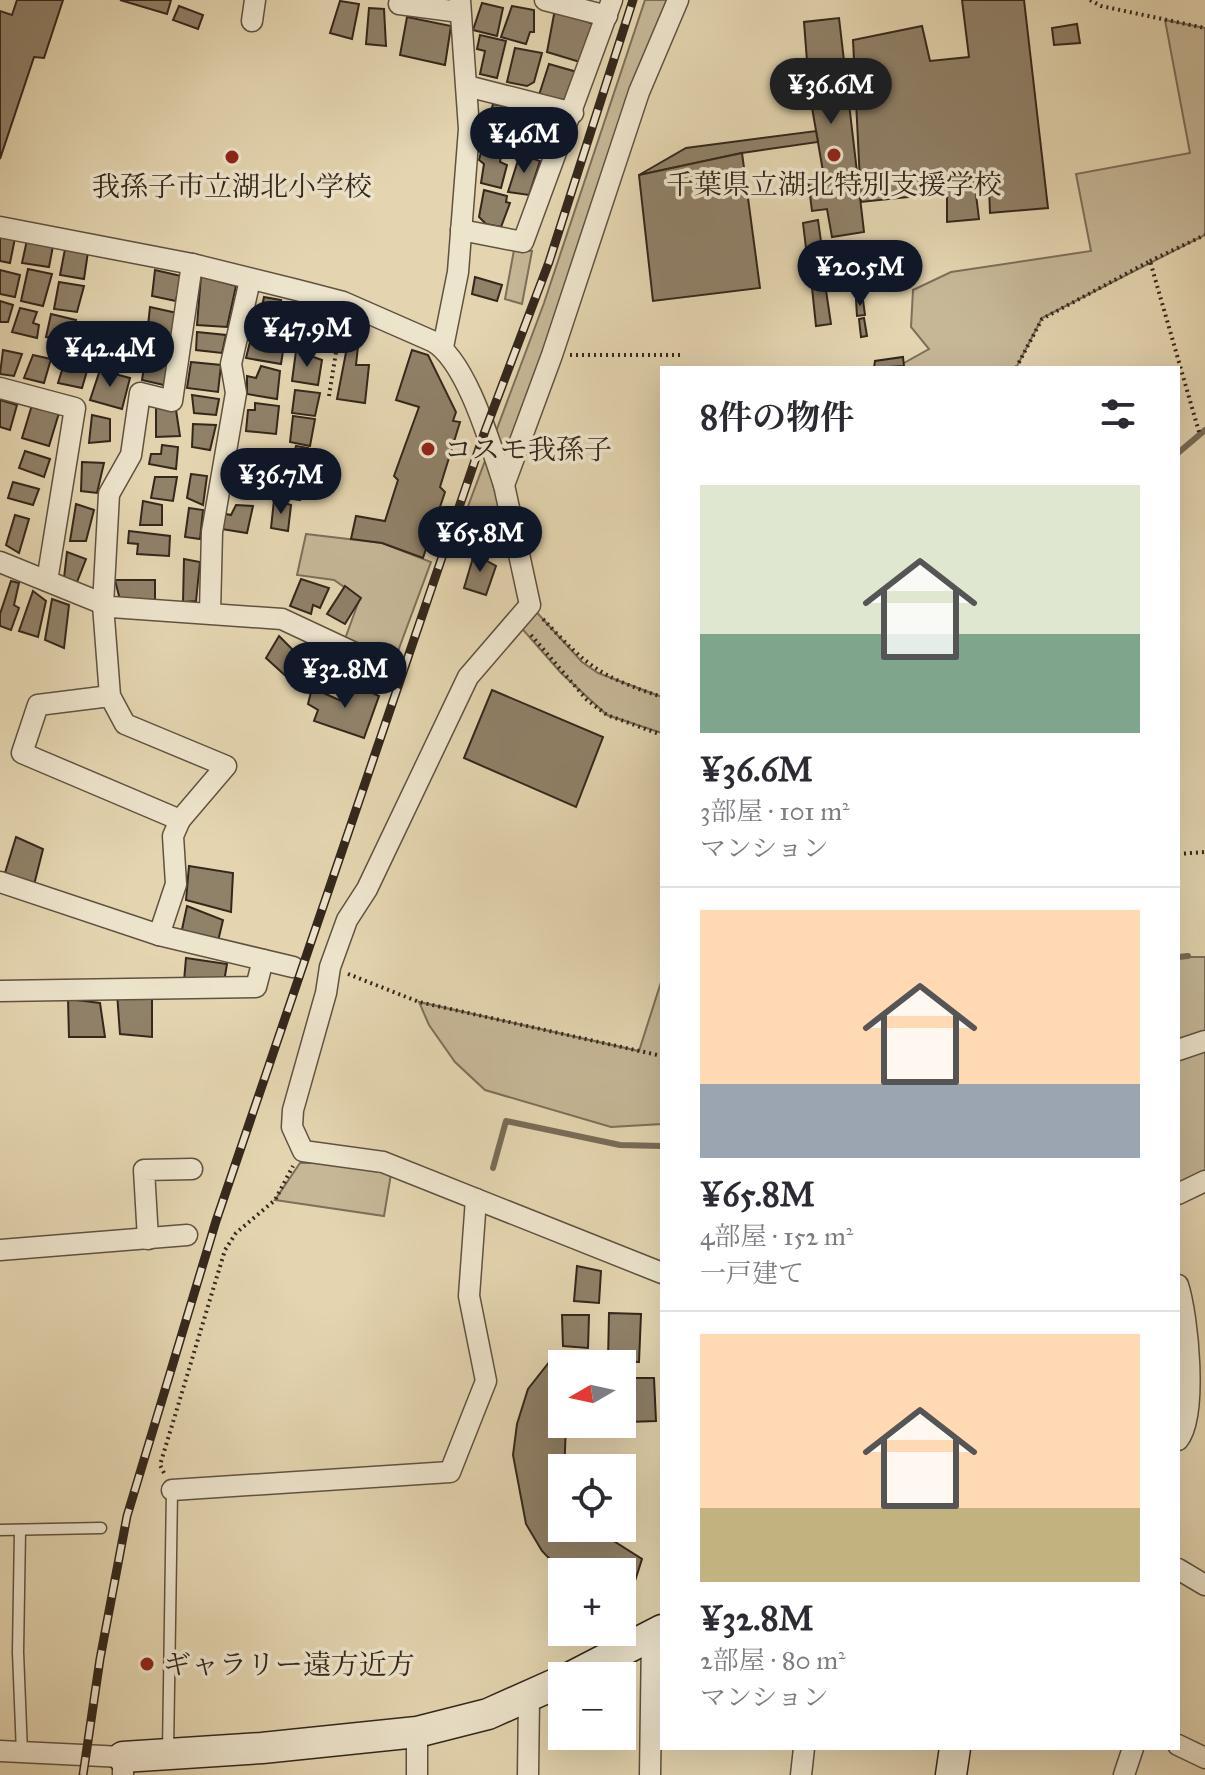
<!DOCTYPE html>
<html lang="ja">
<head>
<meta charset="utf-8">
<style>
	:root { --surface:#fff; --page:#f7f7f7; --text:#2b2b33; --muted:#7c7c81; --line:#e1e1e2; --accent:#111827 }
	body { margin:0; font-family:"IM FELL Great Primer","Noto Serif JP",serif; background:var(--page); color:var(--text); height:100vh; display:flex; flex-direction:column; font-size:30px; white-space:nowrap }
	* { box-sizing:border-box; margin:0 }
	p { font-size:26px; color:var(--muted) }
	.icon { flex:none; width:44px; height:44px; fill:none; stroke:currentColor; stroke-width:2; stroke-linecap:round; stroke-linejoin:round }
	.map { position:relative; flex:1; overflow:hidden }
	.side { position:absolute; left:660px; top:366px; width:520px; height:1384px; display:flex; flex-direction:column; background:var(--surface); border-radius:0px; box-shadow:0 8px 32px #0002 }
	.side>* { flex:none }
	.needle { width:52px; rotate:261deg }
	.buttons { position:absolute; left:548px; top:1350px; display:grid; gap:16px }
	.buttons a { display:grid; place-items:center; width:88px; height:88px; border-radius:0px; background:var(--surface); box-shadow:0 8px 32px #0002; font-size:40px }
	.price { position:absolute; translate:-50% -68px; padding:0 18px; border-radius:28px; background:var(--accent); color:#fff; font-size:26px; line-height:52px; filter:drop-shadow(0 2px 4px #0008) }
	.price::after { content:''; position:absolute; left:50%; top:48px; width:24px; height:18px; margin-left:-12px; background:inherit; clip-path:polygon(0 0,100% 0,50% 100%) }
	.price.current { background:#222; color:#fff }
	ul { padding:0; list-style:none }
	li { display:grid; align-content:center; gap:16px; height:424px; padding:0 40px }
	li+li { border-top:2px solid var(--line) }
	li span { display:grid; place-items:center; height:248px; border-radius:0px; color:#555 }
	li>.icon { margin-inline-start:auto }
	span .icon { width:144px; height:144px; fill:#fffc; stroke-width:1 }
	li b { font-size:34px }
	h2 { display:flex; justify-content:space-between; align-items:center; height:96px; padding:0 40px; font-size:34px }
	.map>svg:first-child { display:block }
	.green { fill:#c6b797; stroke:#7d6f5a; stroke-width:2 }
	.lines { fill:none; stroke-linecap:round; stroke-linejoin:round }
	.stream { stroke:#7a6c57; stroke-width:6 }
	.building { fill:#908169; stroke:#34271c; stroke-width:2 }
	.lane-casing { stroke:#605241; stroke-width:13 }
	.street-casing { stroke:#605241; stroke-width:23 }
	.secondary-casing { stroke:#34271c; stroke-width:33 }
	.path { stroke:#34271c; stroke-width:4; stroke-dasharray:2 4; stroke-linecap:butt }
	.lane { stroke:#ede4cc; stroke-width:10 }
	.street { stroke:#ede4cc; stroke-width:20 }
	.secondary { stroke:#ede4cc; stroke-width:30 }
	.rail-casing { stroke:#34271c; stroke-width:9 }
	.rail { stroke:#ede4cc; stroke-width:6; stroke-dasharray:18; stroke-linecap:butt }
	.poi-dot { fill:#8f2418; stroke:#ede4cc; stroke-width:3 }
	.labels { text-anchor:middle; stroke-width:7; stroke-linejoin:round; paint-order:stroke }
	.poi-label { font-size:28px; fill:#34271c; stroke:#ede4cc }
</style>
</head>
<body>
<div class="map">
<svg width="1205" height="1775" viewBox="0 0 1205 1775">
	<rect width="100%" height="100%" fill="#e4d5b0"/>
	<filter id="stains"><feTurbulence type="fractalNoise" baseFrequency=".0025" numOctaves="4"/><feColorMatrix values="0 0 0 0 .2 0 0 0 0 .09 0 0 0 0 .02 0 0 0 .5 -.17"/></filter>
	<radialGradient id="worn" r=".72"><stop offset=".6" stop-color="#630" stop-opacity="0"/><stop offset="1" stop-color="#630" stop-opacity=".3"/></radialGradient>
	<!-- green -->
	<g class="green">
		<path d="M 645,0 L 678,0 L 504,485 L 519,558 L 455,541 L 544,303 Z"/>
		<path d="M 1165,20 L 1205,28 L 1205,235 L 1042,318 L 1016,368 L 895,368 L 929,349 L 911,327 L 913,290 L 951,272 L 1091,251 L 1076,174 L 1190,153 Z"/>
		<path d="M 514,250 L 532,251 L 522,304 L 505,299 Z"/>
		<path d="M 306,534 L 382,543 L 431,562 L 391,670 L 342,647 L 360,598 L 334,580 L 297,575 Z"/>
		<path d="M 530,605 L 582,662 L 598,673 L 662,697 L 662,733 L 607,715 L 561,673 L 517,623 Z"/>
		<path d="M 1178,957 L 1205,957 L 1205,1181 L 1178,1194 Z"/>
		<path d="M 662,979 L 662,1124 L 611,1127 L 485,1090 L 455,1062 L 429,1025 L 419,1002 L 639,1051 Z"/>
		<path d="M 300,1163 L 354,1163 L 391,1174 L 384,1216 L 275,1200 Z"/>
	</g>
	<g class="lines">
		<!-- stream -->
		<g class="stream">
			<path d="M 1178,453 L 1205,430"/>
			<path d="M 1178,957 L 1188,956"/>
			<path d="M 493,1168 L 506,1121 L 620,1145 L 662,1146"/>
		</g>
	</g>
	<!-- building -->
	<g class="building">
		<path d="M 17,0 L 63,0 L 44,58 L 34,57 L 0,159 L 0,11 L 12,15 Z"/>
		<path d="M 120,0 L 171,0 L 167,14 Z"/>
		<path d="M 962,0 L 1024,0 L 1048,208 L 990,213 L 989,187 L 975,186 L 979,219 L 947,222 L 947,193 L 861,202 L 853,40 L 922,26 L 930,61 L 969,57 Z"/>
		<path d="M 340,1 L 359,4 L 352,39 L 330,33 Z"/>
		<path d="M 482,3 L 503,8 L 497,36 L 473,30 Z"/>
		<path d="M 179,6 L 203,15 L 198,29 L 173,20 Z"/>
		<path d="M 512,6 L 534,10 L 534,32 L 530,32 L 526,44 L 501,37 Z"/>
		<path d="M 369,8 L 384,9 L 386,46 L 366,44 Z"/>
		<path d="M 555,9 L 593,24 L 580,62 L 547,52 Z"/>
		<path d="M 407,17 L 451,26 L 445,65 L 400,55 Z"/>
		<path d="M 839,18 L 864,232 L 832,237 L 827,209 L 812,211 L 808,179 L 825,183 L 809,90 L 796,90 L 790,65 L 807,61 L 804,22 Z"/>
		<path d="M 1077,24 L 1080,43 L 1054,45 L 1052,28 Z"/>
		<path d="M 480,35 L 506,41 L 497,78 L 480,74 L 485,51 L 477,49 Z"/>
		<path d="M 515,48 L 542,53 L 534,82 L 527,86 L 507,82 Z"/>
		<path d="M 549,64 L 577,72 L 567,103 L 539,95 Z"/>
		<path d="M 493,104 L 514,108 L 510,123 L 516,125 L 512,141 L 485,134 Z"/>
		<path d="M 530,111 L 556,118 L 547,147 L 523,141 Z"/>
		<path d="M 816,131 L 818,142 L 742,153 L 639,175 L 686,148 Z"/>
		<path d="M 483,145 L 502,149 L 500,162 L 507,165 L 501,188 L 481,183 L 484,164 L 479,160 Z"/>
		<path d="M 742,153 L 760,288 L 653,301 L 639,175 Z"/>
		<path d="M 520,154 L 540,161 L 529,195 L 508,192 Z"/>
		<path d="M 484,190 L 507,196 L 506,202 L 510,203 L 501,227 L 486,224 L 479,217 Z"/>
		<path d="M 818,220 L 825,270 L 809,273 L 803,223 Z"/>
		<path d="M 0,235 L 15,238 L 10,263 L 0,261 Z"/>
		<path d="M 27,240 L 53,246 L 49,267 L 22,263 Z"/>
		<path d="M 65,249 L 88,252 L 84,279 L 60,275 Z"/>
		<path d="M 864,260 L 871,260 L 873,267 L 895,263 L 897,278 L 864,284 Z"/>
		<path d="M 28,269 L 52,274 L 43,306 L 21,301 Z"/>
		<path d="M 0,270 L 20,275 L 15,297 L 0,294 Z"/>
		<path d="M 155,270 L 181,276 L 176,301 L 152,296 Z"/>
		<path d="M 201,276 L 236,286 L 227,327 L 197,325 Z"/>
		<path d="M 475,277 L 502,285 L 497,301 L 472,294 Z"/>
		<path d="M 824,277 L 831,324 L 816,326 L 811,278 Z"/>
		<path d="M 59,282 L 84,286 L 77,312 L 54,309 Z"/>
		<path d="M 264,297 L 281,300 L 279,327 L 258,326 Z"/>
		<path d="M 856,300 L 863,300 L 865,315 L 857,316 Z"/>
		<path d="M 0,301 L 13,305 L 8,322 L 0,322 Z"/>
		<path d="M 150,307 L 177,313 L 171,340 L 147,335 Z"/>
		<path d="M 20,308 L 37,312 L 33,323 L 39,325 L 37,338 L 12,332 Z"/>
		<path d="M 51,314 L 76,320 L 69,343 L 46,337 Z"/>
		<path d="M 303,318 L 326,321 L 323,351 L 301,347 Z"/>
		<path d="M 864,318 L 867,336 L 861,337 L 859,319 Z"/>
		<path d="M 197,332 L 226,335 L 222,353 L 196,350 Z"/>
		<path d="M 108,333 L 139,343 L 133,368 L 102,362 Z"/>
		<path d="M 252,334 L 285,338 L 281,364 L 246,358 Z"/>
		<path d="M 349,337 L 359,337 L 356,365 L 369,365 L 365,403 L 337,399 Z"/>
		<path d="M 147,348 L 172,354 L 164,385 L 142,380 Z"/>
		<path d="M 3,350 L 22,354 L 14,376 L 0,374 Z"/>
		<path d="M 412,350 L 428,355 L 456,412 L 453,421 L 460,422 L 440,487 L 445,492 L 423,558 L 382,543 L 351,539 L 356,516 L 385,521 L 398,480 L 394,476 L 419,407 L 396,400 Z"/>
		<path d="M 68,351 L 91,357 L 82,388 L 58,383 Z"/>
		<path d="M 296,351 L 322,360 L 318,385 L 292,381 Z"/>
		<path d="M 33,355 L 51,359 L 44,383 L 24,378 Z"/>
		<path d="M 903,357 L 904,366 L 874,368 L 875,361 Z"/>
		<path d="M 191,362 L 221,365 L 218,392 L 187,388 Z"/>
		<path d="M 261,366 L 280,371 L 277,399 L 247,394 L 247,376 L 256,378 Z"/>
		<path d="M 100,370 L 130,378 L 122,409 L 90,400 Z"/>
		<path d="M 295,390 L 320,393 L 315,416 L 292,413 Z"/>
		<path d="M 192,395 L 219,399 L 216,415 L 194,413 Z"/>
		<path d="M 0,400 L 17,405 L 10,430 L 0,427 Z"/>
		<path d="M 255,403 L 279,406 L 276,434 L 246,431 L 248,410 L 255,410 Z"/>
		<path d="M 32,405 L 59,413 L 49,446 L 22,438 Z"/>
		<path d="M 156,407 L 176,410 L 180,436 L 156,437 Z"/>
		<path d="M 92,415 L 110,419 L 110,441 L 89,443 Z"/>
		<path d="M 293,416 L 315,419 L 310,446 L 290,442 Z"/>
		<path d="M 193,424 L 216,425 L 210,450 L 192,447 Z"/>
		<path d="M 162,445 L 178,447 L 176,469 L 149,464 L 151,454 L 161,454 Z"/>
		<path d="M 296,446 L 308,448 L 305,474 L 290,471 Z"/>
		<path d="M 25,451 L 50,459 L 44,477 L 19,468 Z"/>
		<path d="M 82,462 L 104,463 L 97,493 L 81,491 Z"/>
		<path d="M 238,467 L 269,472 L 265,490 L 224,485 L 226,472 L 235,475 Z"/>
		<path d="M 191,474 L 207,476 L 203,505 L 187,498 Z"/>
		<path d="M 290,474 L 304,477 L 300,500 L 286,498 Z"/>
		<path d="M 155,477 L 177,477 L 173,501 L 151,498 Z"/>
		<path d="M 13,482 L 39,489 L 33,505 L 8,498 Z"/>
		<path d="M 274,500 L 291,505 L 288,531 L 271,528 Z"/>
		<path d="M 143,501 L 162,505 L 162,525 L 140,525 Z"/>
		<path d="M 76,504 L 94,510 L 86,541 L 70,541 Z"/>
		<path d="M 236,505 L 253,506 L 247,533 L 215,528 L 217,512 L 231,515 Z"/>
		<path d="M 189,508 L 203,510 L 200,539 L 185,537 Z"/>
		<path d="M 15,515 L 29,519 L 19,553 L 6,545 Z"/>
		<path d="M 129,531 L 170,536 L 169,556 L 137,554 L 138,544 L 128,543 Z"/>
		<path d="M 475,551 L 489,555 L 487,561 L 496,566 L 486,595 L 464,588 Z"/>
		<path d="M 67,552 L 86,559 L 77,582 L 64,578 Z"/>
		<path d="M 184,559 L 200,562 L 196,601 L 183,602 Z"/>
		<path d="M 301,579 L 329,588 L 320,608 L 313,605 L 311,614 L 290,606 Z"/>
		<path d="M 115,580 L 155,580 L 155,604 L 120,600 Z"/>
		<path d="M 11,581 L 19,583 L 14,605 L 19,608 L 11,630 L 0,626 L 0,614 Z"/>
		<path d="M 345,586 L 361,598 L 345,624 L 327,614 Z"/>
		<path d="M 33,591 L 46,601 L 38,637 L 19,631 Z"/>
		<path d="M 52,599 L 69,605 L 64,648 L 45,640 Z"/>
		<path d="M 279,636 L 314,671 L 299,688 L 266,658 Z"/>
		<path d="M 353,684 L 379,696 L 364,738 L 314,721 L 318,710 L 308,704 L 312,688 L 346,703 Z"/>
		<path d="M 492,690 L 603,737 L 576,807 L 464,758 Z"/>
		<path d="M 16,837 L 43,849 L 34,885 L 5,873 Z"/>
		<path d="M 189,866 L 233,873 L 231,912 L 186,900 Z"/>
		<path d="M 187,906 L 223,920 L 218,941 L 181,934 Z"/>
		<path d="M 186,958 L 227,964 L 224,982 L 184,981 Z"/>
		<path d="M 117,993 L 152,995 L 152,1037 L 120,1034 Z"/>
		<path d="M 68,999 L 100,1003 L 105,1037 L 69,1037 Z"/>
		<path d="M 577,1266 L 601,1271 L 599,1303 L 574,1301 Z"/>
		<path d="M 609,1313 L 641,1314 L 639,1362 L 608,1361 Z"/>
		<path d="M 562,1315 L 589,1315 L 588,1348 L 563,1346 Z"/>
		<path d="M 550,1361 L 562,1369 L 562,1424 L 566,1424 L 562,1528 L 593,1528 L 642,1559 L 627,1606 L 622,1604 L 622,1572 L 562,1572 L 542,1551 L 526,1524 L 513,1455 L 517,1424 L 528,1389 Z"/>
		<path d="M 625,1378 L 654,1378 L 656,1421 L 628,1422 Z"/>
	</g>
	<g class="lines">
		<!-- lane casing -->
		<g class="lane-casing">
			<g id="lane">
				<path d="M 0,1530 L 101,1528"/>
				<path d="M 20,1530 L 18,1652 L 22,1753"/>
				<path d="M 168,1752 L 172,1490"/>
			</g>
		</g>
		<!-- street casing -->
		<g class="street-casing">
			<g id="street">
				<path d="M 545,0 L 607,16"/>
				<path d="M 399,4 L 460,12"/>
				<path d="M 252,21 L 255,0"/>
				<path d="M 467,86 L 573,113"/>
				<path d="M 0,227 L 192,264 L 297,290 L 343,302 L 432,341 C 467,360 491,447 504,485"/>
				<path d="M 461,230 L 523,242 L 612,0"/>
				<path d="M 443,347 L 458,272 L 469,129 L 460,0"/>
				<path d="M 0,388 L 75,408 L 47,581"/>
				<path d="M 0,562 L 111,607 L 282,619 L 391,670"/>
				<path d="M 210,612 L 212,532 L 236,393 L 231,364 L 250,280"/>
				<path d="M 110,696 L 125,724 L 226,766 L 180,820 L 22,753 L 38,705 L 110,696 L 103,605 L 109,494 L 131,455 L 140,393 L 172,401 L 192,264"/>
				<path d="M 0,882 L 159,935 L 293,967"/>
				<path d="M 159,935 L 176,884 L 173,836 L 180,820"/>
				<path d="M 0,991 L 256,987 L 263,960"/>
				<path d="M 1178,1050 L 1205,1041"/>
				<path d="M 1178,1194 L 1205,1181"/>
				<path d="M 148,1239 L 144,1170 L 192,1169"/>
				<path d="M 0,1250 L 187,1235"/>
				<path d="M 662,1273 L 383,1162 L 303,1151 L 292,1127 L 293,1110 L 326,993 L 330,967 L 347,920 L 367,889 L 468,677 L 530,605 L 504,485 L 552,355 L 639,92 L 678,0"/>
				<path d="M 1178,1285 C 1188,1316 1198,1416 1178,1440"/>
				<path d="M 172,1490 L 450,1472 L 486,1381 L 469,1296 L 476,1199"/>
				<path d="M 1178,1569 L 1205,1585"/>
				<path d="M 417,1732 L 417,1775"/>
				<path d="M 1178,1745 L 1205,1758"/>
				<path d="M 0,1751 L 123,1757 L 123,1775"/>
				<path d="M 528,1775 L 529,1698"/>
				<path d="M 650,1775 L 652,1636"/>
				<path d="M 801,1775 L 804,1748"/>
				<path d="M 1124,1775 L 1133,1748"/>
			</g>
		</g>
		<!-- secondary casing -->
		<g class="secondary-casing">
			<g id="secondary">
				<path d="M 573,1676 L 662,1630"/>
				<path d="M 123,1757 L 262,1748 L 417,1732 L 488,1714 L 562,1681"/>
				<path d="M 951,1775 L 955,1748"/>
			</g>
		</g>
		<!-- path -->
		<g class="path">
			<path d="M 1090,0 L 1101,6 L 1205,28"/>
			<path d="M 1150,261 L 1205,235"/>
			<path d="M 570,355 L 682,355"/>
			<path d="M 1016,368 L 1042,319 L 1150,261 L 1199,432"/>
			<path d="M 329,396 L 341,321"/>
			<path d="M 543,619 C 588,667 599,676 662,697"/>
			<path d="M 531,635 L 587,700 L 607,715 L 662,735"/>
			<path d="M 1178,854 L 1205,852"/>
			<path d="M 348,974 L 419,1002 L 662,1056"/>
			<path d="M 164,1473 L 160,1465 L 225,1250 L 236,1233 L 275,1200 L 293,1166"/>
		</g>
		<!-- lane -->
		<use href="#lane" class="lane"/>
		<!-- street -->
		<use href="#street" class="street"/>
		<!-- secondary -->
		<use href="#secondary" class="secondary"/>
		<!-- rail casing -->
		<g class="rail-casing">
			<path id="rail" d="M 83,1775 L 100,1659 L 127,1516 L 216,1221 L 485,431 L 549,262 L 633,0"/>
		</g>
		<!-- rail -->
		<use href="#rail" class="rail"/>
	</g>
	<!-- markers -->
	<g class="poi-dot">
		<circle cx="834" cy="155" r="8"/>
		<circle cx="232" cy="157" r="8"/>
		<circle cx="428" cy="449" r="8"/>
		<circle cx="147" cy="1664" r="8"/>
	</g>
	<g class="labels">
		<!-- poi labels -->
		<g class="poi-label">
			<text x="834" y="194">千葉県立湖北特別支援学校</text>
			<text x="232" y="196">我孫子市立湖北小学校</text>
			<text x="444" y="459" text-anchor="start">コスモ我孫子</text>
			<text x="163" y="1674" text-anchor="start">ギャラリー遠方近方</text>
		</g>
	</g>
	<rect width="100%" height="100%" filter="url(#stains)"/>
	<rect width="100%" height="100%" fill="url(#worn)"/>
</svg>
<div class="buttons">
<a><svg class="needle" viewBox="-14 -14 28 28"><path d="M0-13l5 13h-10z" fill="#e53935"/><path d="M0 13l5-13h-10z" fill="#7c7c81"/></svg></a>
<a><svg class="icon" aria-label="locate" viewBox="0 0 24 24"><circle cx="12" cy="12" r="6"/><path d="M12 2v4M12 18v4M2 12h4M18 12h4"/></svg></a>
<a>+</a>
<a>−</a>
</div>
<b class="price current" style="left:831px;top:126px">¥36.6M</b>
<b class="price" style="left:524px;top:175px">¥46M</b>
<b class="price" style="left:860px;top:308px">¥20.5M</b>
<b class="price" style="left:307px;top:369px">¥47.9M</b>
<b class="price" style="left:110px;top:389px">¥42.4M</b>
<b class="price" style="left:281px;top:516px">¥36.7M</b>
<b class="price" style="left:480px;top:574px">¥65.8M</b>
<b class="price" style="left:345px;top:710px">¥32.8M</b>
<section class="side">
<h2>8件の物件<svg class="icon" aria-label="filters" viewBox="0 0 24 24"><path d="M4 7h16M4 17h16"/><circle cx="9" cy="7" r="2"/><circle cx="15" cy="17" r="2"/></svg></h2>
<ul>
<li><span style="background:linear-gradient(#dfe7d0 60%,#7fa58c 0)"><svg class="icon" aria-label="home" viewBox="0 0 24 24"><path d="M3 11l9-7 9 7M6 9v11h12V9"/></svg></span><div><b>¥36.6M</b><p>3部屋 · 101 m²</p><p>マンション</p></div></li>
<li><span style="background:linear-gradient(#ffd9b3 70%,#9aa5b1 0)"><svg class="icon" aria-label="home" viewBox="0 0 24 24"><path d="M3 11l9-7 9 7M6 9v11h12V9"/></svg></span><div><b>¥65.8M</b><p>4部屋 · 152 m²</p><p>一戸建て</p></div></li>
<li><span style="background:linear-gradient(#ffd9b3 70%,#c2b280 0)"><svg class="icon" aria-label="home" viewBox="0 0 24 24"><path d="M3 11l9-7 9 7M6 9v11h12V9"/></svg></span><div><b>¥32.8M</b><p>2部屋 · 80 m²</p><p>マンション</p></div></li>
</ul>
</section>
</div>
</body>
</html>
